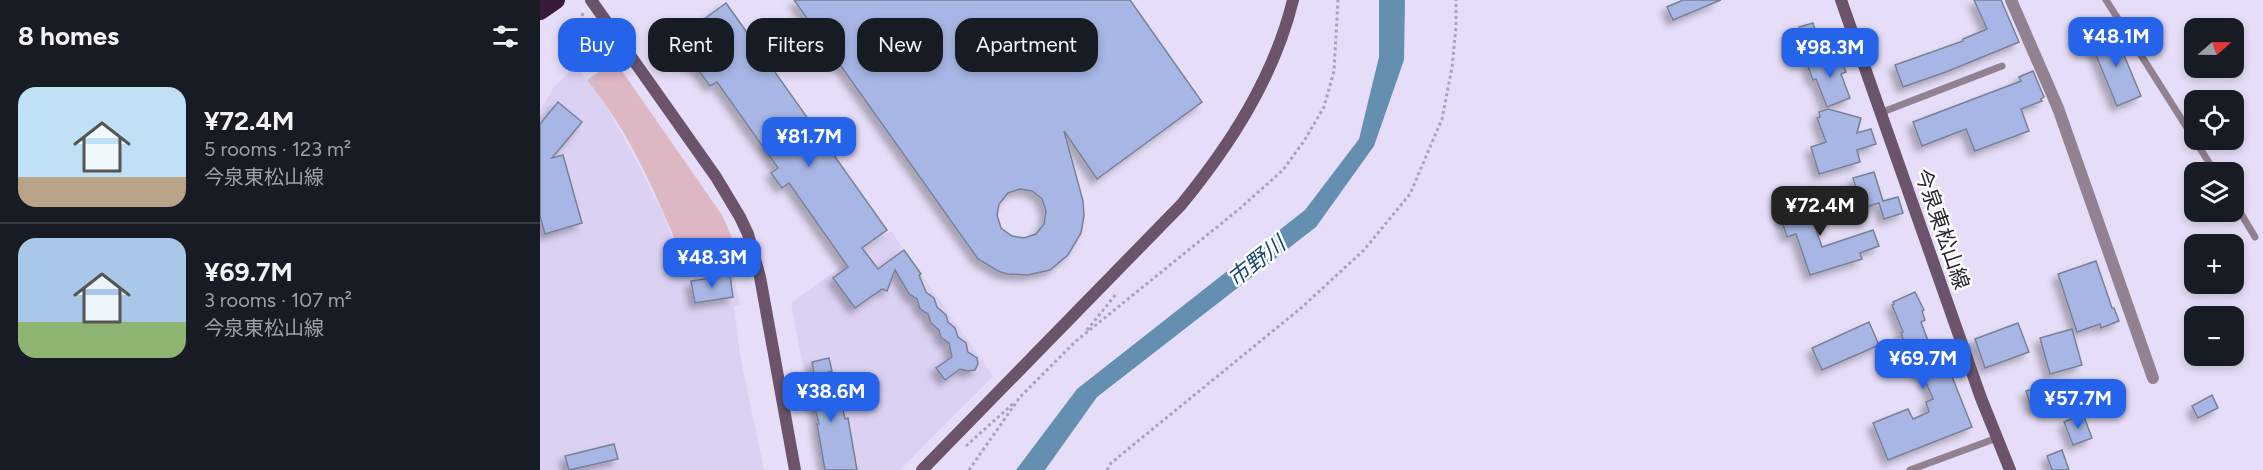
<!DOCTYPE html>
<html lang="en">
<head>
<meta charset="utf-8">
<style>
	:root { --surface:#171b24; --page:#20242c; --text:#f1f3f6; --muted:#9ea1a6; --line:#363941; --accent:#2563eb }
	body { margin:0; font-family:Figtree,"Noto Sans JP",sans-serif; background:var(--page); color:var(--text); height:100vh; display:flex; flex-direction:column; font-size:22px; white-space:nowrap }
	* { box-sizing:border-box; margin:0 }
	p { font-size:20px; color:var(--muted) }
	.icon { flex:none; width:33px; height:33px; fill:none; stroke:currentColor; stroke-width:2; stroke-linecap:round; stroke-linejoin:round }
	.map { position:relative; flex:1; overflow:hidden }
	.side { display:flex; flex-direction:column; background:var(--surface); width:540px }
	.side>* { flex:none }
	.top-card { position:absolute; left:18px; top:18px; width:570px; height:54px; display:flex; gap:12px }
	.needle { width:39px; rotate:70deg }
	.buttons { position:absolute; left:1644px; top:18px; display:grid; gap:12px }
	.buttons a { display:grid; place-items:center; width:60px; height:60px; border-radius:12px; background:var(--surface); box-shadow:0 3px 9px #0003; font-size:30px }
	.price { position:absolute; translate:-50% -51px; padding:0 14px; border-radius:12px; background:var(--accent); color:#fff; font-size:20px; line-height:39px; filter:drop-shadow(0 2px 3px #0008) }
	.price::after { content:''; position:absolute; left:50%; top:36px; width:18px; height:14px; margin-left:-9px; background:inherit; clip-path:polygon(0 0,100% 0,50% 100%) }
	.price.active { background:#222; color:#fff }
	ul { padding:0; list-style:none }
	li { display:flex; align-items:center; gap:18px; height:150px; padding:0 18px }
	li+li { border-top:2px solid var(--line) }
	li span { display:grid; place-items:center; flex:none; width:168px; height:120px; border-radius:18px; color:#555 }
	li>.icon { margin-inline-start:auto }
	span .icon { width:72px; height:72px; fill:#fffc; stroke-width:1 }
	li b { font-size:26px }
	h2 { display:flex; justify-content:space-between; align-items:center; height:72px; padding:0 18px; font-size:26px }
	.tag { padding:0 21px; border-radius:18px; background:var(--surface); box-shadow:0 3px 9px #0003; font-size:21px; line-height:54px }
	.tag.active { background:var(--accent); color:#fff }
	main { display:flex; flex:1; min-height:0 }
	.map>svg:first-child { display:block }
	.built { fill:#dbd1f2 }
	.green { fill:#ddb8c4 }
	.water { fill:#658fb0 }
	.building { fill:#a7b6e4; stroke:#788097; stroke-width:1.5; fill-rule:evenodd; filter:url(#shadow) }
	.lines { fill:none; stroke-linecap:round; stroke-linejoin:round }
	.path { stroke:#aaa3b8; stroke-width:3; stroke-dasharray:3 3; stroke-linecap:butt }
	.lane { stroke:#928291; stroke-width:7 }
	.street { stroke:#928291; stroke-width:12 }
	.secondary { stroke:#6b546b; stroke-width:12 }
	.highway { stroke:#381a38; stroke-width:18 }
	.labels { text-anchor:middle; stroke-width:5; stroke-linejoin:round; paint-order:stroke }
	.street-label { font-size:21px; fill:#29262f; stroke:#fff }
	.water-label { font-size:22px; font-style:italic; fill:#194b6d; stroke:#fff }
</style>
</head>
<body>
<main>
<section class="side">
<h2>8 homes<svg class="icon" aria-label="filters" viewBox="0 0 24 24"><path d="M4 7h16M4 17h16"/><circle cx="9" cy="7" r="2"/><circle cx="15" cy="17" r="2"/></svg></h2>
<ul>
<li><span style="background:linear-gradient(#bfe0f5 75%,#b9a48a 0)"><svg class="icon" aria-label="home" viewBox="0 0 24 24"><path d="M3 11l9-7 9 7M6 9v11h12V9"/></svg></span><div><b>¥72.4M</b><p>5 rooms · 123 m²</p><p>今泉東松山線</p></div></li>
<li><span style="background:linear-gradient(#a9c7e8 70%,#8fb573 0)"><svg class="icon" aria-label="home" viewBox="0 0 24 24"><path d="M3 11l9-7 9 7M6 9v11h12V9"/></svg></span><div><b>¥69.7M</b><p>3 rooms · 107 m²</p><p>今泉東松山線</p></div></li>
</ul>
</section>
<div class="map">
<svg width="1723" height="470" viewBox="0 0 1723 470">
	<defs>
		<filter id="shadow"><feDropShadow dx="-5.5" dy="5.5" stdDeviation="3" flood-color="#0004"/></filter>
	</defs>
	<rect width="100%" height="100%" fill="#e6def8"/>
	<!-- built -->
	<g class="built">
		<path d="M 35,66 L 62,98 L 95,158 L 122,212 L 145,270 L 187,254 L 193,270 L 200,305 L 194,306 L 200,355 L 224,470 L 0,470 L 0,111 L 14,87 Z"/>
		<path d="M 351,231 L 453,376 L 360,470 L 283,470 L 251,303 Z"/>
	</g>
	<!-- green -->
	<path class="green" d="M 75,61 L 182,215 L 194,242 L 145,264 C 119,201 91,133 47,80 Z"/>
	<!-- water -->
	<path class="water" d="M 839,0 L 865,0 L 864,60 L 834,146 L 776,227 L 557,397 L 505,470 L 476,470 L 537,389 L 765,210 L 819,139 L 839,57 Z"/>
	<!-- building -->
	<g class="building">
		<path d="M 254,0 L 590,0 L 662,102 L 557,179 L 524,131 L 543,201 L 544,216 L 541,233 L 528,255 L 510,270 L 488,275 L 467,274 L 458,271 L 438,259 ZM 480,189 L 492,191 L 502,199 L 506,211 L 504,224 L 496,234 L 484,238 L 472,236 L 461,228 L 457,215 L 459,204 L 468,193 Z"/>
		<path d="M 1143,0 L 1181,0 L 1133,20 L 1127,7 Z"/>
		<path d="M 1434,0 L 1461,0 L 1479,42 L 1406,72 L 1363,87 L 1355,65 L 1423,41 L 1423,39 L 1447,29 Z"/>
		<path d="M 186,3 L 347,230 L 322,248 L 338,269 L 364,250 L 381,274 L 379,275 L 386,292 L 394,298 L 397,307 L 406,315 L 408,322 L 415,328 L 418,337 L 426,343 L 428,352 L 437,358 L 438,364 L 435,370 L 428,371 L 420,369 L 405,380 L 396,368 L 412,357 L 409,343 L 401,338 L 399,330 L 391,323 L 388,314 L 380,309 L 377,299 L 369,294 L 355,270 L 347,291 L 342,289 L 315,308 L 293,278 L 308,267 L 249,183 L 242,188 L 231,173 L 238,168 L 177,82 L 170,86 L 154,64 L 151,66 L 143,55 L 147,53 L 137,39 Z"/>
		<path d="M 1273,23 L 1277,37 L 1264,41 L 1259,27 Z"/>
		<path d="M 1574,31 L 1601,96 L 1577,106 L 1550,41 Z"/>
		<path d="M 1298,52 L 1306,72 L 1301,74 L 1310,98 L 1287,107 L 1276,79 L 1273,80 L 1267,64 Z"/>
		<path d="M 1493,71 L 1504,97 L 1501,99 L 1502,101 L 1481,109 L 1489,131 L 1435,151 L 1426,129 L 1382,146 L 1373,122 L 1481,81 L 1479,77 Z"/>
		<path d="M 18,102 L 42,122 L 12,158 L 23,155 L 42,223 L 5,234 L 0,216 L 0,124 Z"/>
		<path d="M 1288,109 L 1321,118 L 1317,133 L 1331,129 L 1336,144 L 1317,150 L 1320,162 L 1279,174 L 1271,147 L 1286,142 L 1277,118 L 1280,117 L 1279,112 Z"/>
		<path d="M 1334,172 L 1343,201 L 1358,197 L 1363,213 L 1344,219 L 1339,203 L 1322,208 L 1313,178 Z"/>
		<path d="M 1262,189 L 1282,247 L 1333,230 L 1339,246 L 1320,253 L 1322,259 L 1270,275 L 1256,234 L 1247,237 L 1240,215 L 1243,215 L 1237,198 Z"/>
		<path d="M 1556,261 L 1572,308 L 1574,308 L 1579,321 L 1561,328 L 1560,324 L 1537,332 L 1518,274 Z"/>
		<path d="M 190,275 L 193,297 L 155,303 L 151,281 Z"/>
		<path d="M 1375,292 L 1384,310 L 1382,311 L 1385,320 L 1381,322 L 1392,351 L 1402,347 L 1404,351 L 1406,350 L 1413,368 L 1409,369 L 1432,427 L 1348,460 L 1333,423 L 1368,409 L 1373,419 L 1389,412 L 1386,402 L 1393,399 L 1383,376 L 1379,377 L 1369,357 L 1361,333 L 1363,332 L 1352,305 L 1354,304 L 1353,302 Z"/>
		<path d="M 1329,322 L 1339,345 L 1282,370 L 1272,348 Z"/>
		<path d="M 1478,323 L 1489,352 L 1445,368 L 1435,339 Z"/>
		<path d="M 1532,329 L 1542,365 L 1510,374 L 1500,338 Z"/>
		<path d="M 289,358 L 292,371 L 288,372 L 290,409 L 302,406 L 305,419 L 308,418 L 317,470 L 285,470 L 277,424 L 279,424 L 269,385 L 275,379 L 272,362 Z"/>
		<path d="M 1520,381 L 1526,401 L 1492,410 L 1486,391 Z"/>
		<path d="M 1672,395 L 1678,408 L 1658,418 L 1652,406 Z"/>
		<path d="M 1543,414 L 1552,438 L 1533,445 L 1524,422 Z"/>
		<path d="M 74,444 L 78,459 L 29,470 L 25,456 Z"/>
		<path d="M 1522,450 L 1529,470 L 1512,470 L 1507,456 Z"/>
	</g>
	<g class="lines">
		<!-- path -->
		<g class="path">
			<path d="M 43,13 C 35,39 42,49 58,69 L 75,58"/>
			<path d="M 547,330 L 577,293"/>
			<path d="M 426,446 L 475,402"/>
			<path d="M 429,470 L 480,397 L 536,341 L 698,210 L 743,170 L 764,141 L 784,107 L 794,71 L 798,0"/>
			<path d="M 567,470 L 571,463 L 761,308 L 824,250 L 870,194 L 902,119 L 912,67 L 916,27 L 916,0"/>
		</g>
		<!-- lane -->
		<g class="lane">
			<path d="M 1566,0 L 1675,172"/>
			<path d="M 1340,113 L 1462,66"/>
			<path d="M 1694,202 L 1715,237"/>
			<path d="M 1370,470 L 1457,438"/>
		</g>
		<!-- street -->
		<path class="street" d="M 1471,0 L 1518,108 L 1613,378"/>
		<!-- secondary -->
		<g class="secondary">
			<path d="M 51,0 L 176,177 L 200,217 L 208,234 L 220,277 L 255,470"/>
			<path d="M 1301,0 L 1441,398 L 1470,470"/>
			<path d="M 382,470 L 641,205 C 691,144 734,77 753,0"/>
		</g>
		<!-- highway -->
		<path class="highway" d="M 0,11 L 16,0"/>
	</g>
	<g class="labels">
		<!-- street labels -->
		<g class="street-label">
			<text transform="translate(1402 229) rotate(71)" y="7">今泉東松山線</text>
		</g>
		<!-- water labels -->
		<g class="water-label">
			<text transform="translate(716 261) rotate(-38)" y="8">市野川</text>
		</g>
	</g>
</svg>
<div class="buttons">
<a><svg class="needle" viewBox="-14 -14 28 28"><path d="M0-13l5 13h-10z" fill="#e53935"/><path d="M0 13l5-13h-10z" fill="#9ea1a6"/></svg></a>
<a><svg class="icon" aria-label="locate" viewBox="0 0 24 24"><circle cx="12" cy="12" r="6"/><path d="M12 2v4M12 18v4M2 12h4M18 12h4"/></svg></a>
<a><svg class="icon" aria-label="layers" viewBox="0 0 24 24"><path d="M12 4l9 5-9 5-9-5zM3 14l9 5 9-5"/></svg></a>
<a>+</a>
<a>−</a>
</div>
<b class="price" style="left:1576px;top:68px">¥48.1M</b>
<b class="price" style="left:1290px;top:79px">¥98.3M</b>
<b class="price" style="left:269px;top:168px">¥81.7M</b>
<b class="price active" style="left:1280px;top:237px">¥72.4M</b>
<b class="price" style="left:172px;top:289px">¥48.3M</b>
<b class="price" style="left:1383px;top:390px">¥69.7M</b>
<b class="price" style="left:291px;top:423px">¥38.6M</b>
<b class="price" style="left:1538px;top:430px">¥57.7M</b>
<div class="top-card">
<a class="tag active">Buy</a>
<a class="tag">Rent</a>
<a class="tag">Filters</a>
<a class="tag">New</a>
<a class="tag">Apartment</a>
</div>
</div>
</main>
</body>
</html>
